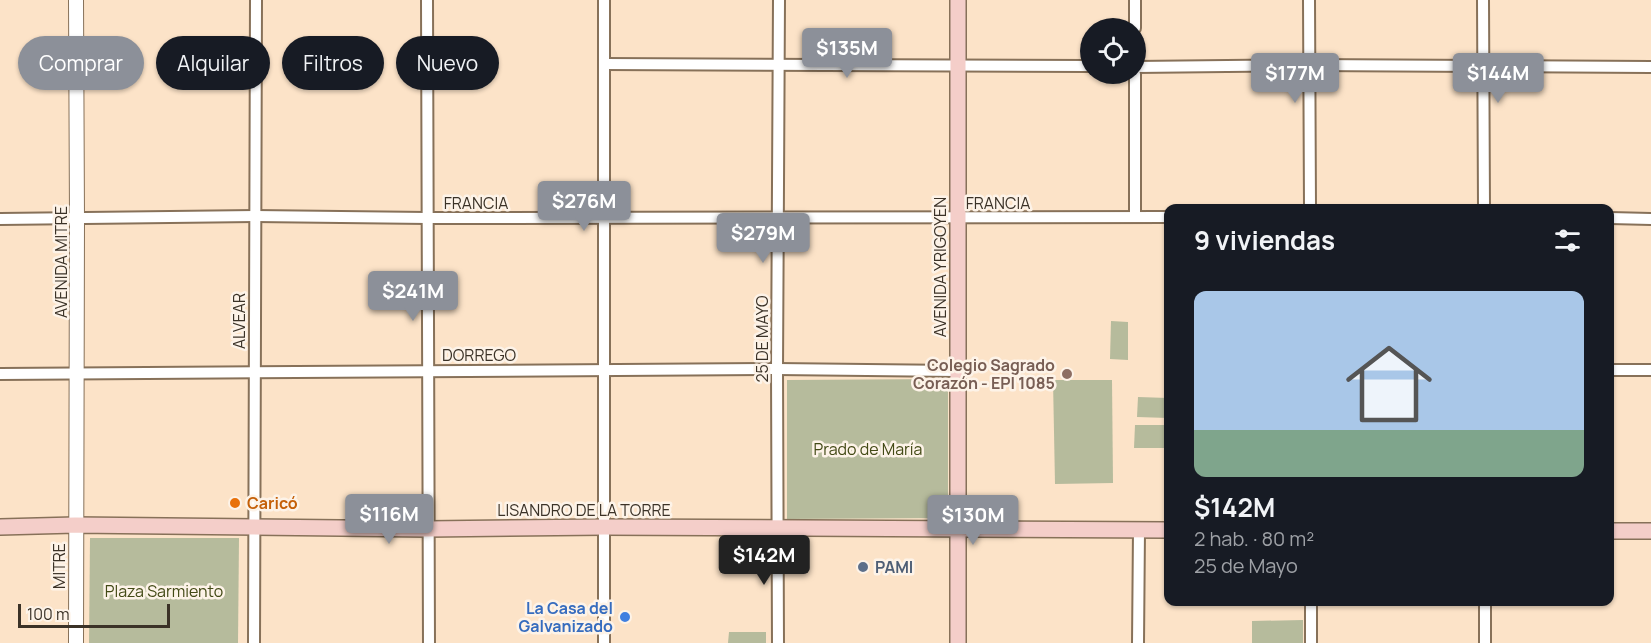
<!DOCTYPE html>
<html lang="es">
<head>
<meta charset="utf-8">
<style>
	:root { --surface:#171b24; --page:#20242c; --text:#f1f3f6; --muted:#9ea1a6; --line:#363941; --accent:#8c9099 }
	body { margin:0; font-family:Manrope,sans-serif; background:var(--page); color:var(--text); height:100vh; display:flex; flex-direction:column; font-size:22px; white-space:nowrap }
	* { box-sizing:border-box; margin:0 }
	p { font-size:20px; color:var(--muted) }
	.icon { flex:none; width:33px; height:33px; fill:none; stroke:currentColor; stroke-width:2; stroke-linecap:round; stroke-linejoin:round }
	.map { position:relative; flex:1; overflow:hidden }
	.sheet { position:absolute; left:1164px; top:204px; width:450px; height:402px; display:flex; flex-direction:column; background:var(--surface); border-radius:12px; box-shadow:0 2px 4px #0004 }
	.sheet>* { flex:none }
	.guide { position:absolute; left:18px; top:36px; width:570px; height:54px; display:flex; gap:12px }
	.controls { position:absolute; left:1080px; top:18px; display:grid; gap:12px }
	.controls a { display:grid; place-items:center; width:66px; height:66px; border-radius:50%; background:var(--surface); box-shadow:0 2px 4px #0004; font-size:30px }
	.scale { position:absolute; left:18px; bottom:15px; width:152px; box-sizing:border-box; padding-left:6px; border:3px solid #3b3227; border-top:0; font-size:16px; line-height:21px; white-space:nowrap; color:#3b3227; -webkit-text-stroke:4px #fdf3e8; paint-order:stroke }
	.price { position:absolute; translate:-50% -51px; padding:0 14px; border-radius:6px; background:var(--accent); color:#fff; font-size:20px; line-height:39px; filter:drop-shadow(0 2px 3px #0008) }
	.price::after { content:''; position:absolute; left:50%; top:36px; width:18px; height:14px; margin-left:-9px; background:inherit; clip-path:polygon(0 0,100% 0,50% 100%) }
	.price.selected { background:#222; color:#fff }
	ul { padding:0; list-style:none }
	li { display:grid; align-content:center; gap:12px; height:318px; padding:0 30px }
	li+li { border-top:2px solid var(--line) }
	li span { display:grid; place-items:center; height:186px; border-radius:12px; color:#555 }
	li>.icon { margin-inline-start:auto }
	span .icon { width:108px; height:108px; fill:#fffc; stroke-width:1 }
	li b { font-size:26px }
	h2 { display:flex; justify-content:space-between; align-items:center; height:72px; padding:0 30px; font-size:26px }
	.pill { padding:0 21px; border-radius:27px; background:var(--surface); box-shadow:0 2px 4px #0004; font-size:21px; line-height:54px }
	.pill.selected { background:var(--accent); color:#fff }
	.map>svg:first-child { display:block }
	.green { fill:#b6bb9c }
	.lines { fill:none; stroke-linecap:round; stroke-linejoin:round }
	.minor-casing { stroke:#877159; stroke-width:14 }
	.tertiary-casing { stroke:#877159; stroke-width:16 }
	.secondary-casing { stroke:#877159; stroke-width:18 }
	.minor { stroke:#fff; stroke-width:10 }
	.tertiary { stroke:#fff; stroke-width:14 }
	.secondary { stroke:#f4cec9; stroke-width:15 }
	.education-dot { fill:#8d6e63; stroke:#fdf3e8; stroke-width:2 }
	.food-dot { fill:#e8710a; stroke:#fdf3e8; stroke-width:2 }
	.service-dot { fill:#5c6f8a; stroke:#fdf3e8; stroke-width:2 }
	.shop-dot { fill:#3f7fe0; stroke:#fdf3e8; stroke-width:2 }
	.labels { text-anchor:middle; stroke-width:5; stroke-linejoin:round; paint-order:stroke }
	.street-label { font-size:16px; fill:#3b3227; stroke:#fdf3e8 }
	.education-label { font-size:16px; font-weight:bold; fill:#785e54; stroke:#fdf3e8; text-anchor:end }
	.park-label { font-size:16px; fill:#434a16; stroke:#fdf3e8 }
	.food-label { font-size:16px; font-weight:bold; fill:#c56008; stroke:#fdf3e8; text-anchor:start }
	.service-label { font-size:16px; font-weight:bold; fill:#4e5e75; stroke:#fdf3e8; text-anchor:start }
	.shop-label { font-size:16px; font-weight:bold; fill:#366cbe; stroke:#fdf3e8; text-anchor:end }
</style>
</head>
<body>
<div class="map">
<svg width="1651" height="643" viewBox="0 0 1651 643">
	<rect width="100%" height="100%" fill="#fce3c8"/>
	<!-- green -->
	<g class="green">
		<path d="M 1111,321 L 1128,322 L 1128,360 L 1110,359 Z"/>
		<path d="M 948,379 L 948,518 L 787,519 L 787,380 Z"/>
		<path d="M 1053,380 L 1112,380 L 1113,483 L 1055,484 Z"/>
		<path d="M 1138,397 L 1168,398 L 1168,418 L 1137,417 Z"/>
		<path d="M 1135,425 L 1168,425 L 1168,448 L 1134,448 Z"/>
		<path d="M 90,538 L 239,538 L 238,643 L 89,643 Z"/>
		<path d="M 1303,620 L 1303,643 L 1252,643 L 1252,621 Z"/>
		<path d="M 729,632 L 766,632 L 766,643 L 728,643 Z"/>
	</g>
	<g class="lines">
		<!-- minor casing -->
		<g class="minor-casing">
			<g id="minor">
				<path d="M 427,0 L 429,643"/>
				<path d="M 604,0 L 604,643"/>
				<path d="M 1309,0 L 1310,208"/>
				<path d="M 1483,0 L 1484,208"/>
				<path d="M 1135,28 L 1135,0"/>
				<path d="M 604,64 L 1090,66"/>
				<path d="M 1136,67 L 1309,65 L 1651,67"/>
				<path d="M 1135,74 L 1135,217"/>
				<path d="M 1610,218 L 1651,219"/>
				<path d="M 0,219 L 255,216 L 427,218 L 1168,217"/>
				<path d="M 1610,370 L 1651,370"/>
				<path d="M 0,374 L 777,369 L 957,371"/>
				<path d="M 1311,602 L 1311,643"/>
				<path d="M 1485,602 L 1485,643"/>
				<path d="M 254,643 L 256,0"/>
				<path d="M 778,643 L 777,369 L 779,0"/>
				<path d="M 1138,643 L 1139,530"/>
			</g>
		</g>
		<!-- tertiary casing -->
		<g class="tertiary-casing">
			<path id="tertiary" d="M 76,643 L 77,219 L 76,0"/>
		</g>
		<!-- secondary casing -->
		<g class="secondary-casing">
			<g id="secondary">
				<path d="M 0,527 L 75,525 L 428,529 L 604,527 L 1168,530"/>
				<path d="M 1610,531 L 1651,531"/>
				<path d="M 958,643 L 958,0"/>
			</g>
		</g>
		<!-- minor -->
		<use href="#minor" class="minor"/>
		<!-- tertiary -->
		<use href="#tertiary" class="tertiary"/>
		<!-- secondary -->
		<use href="#secondary" class="secondary"/>
	</g>
	<!-- markers -->
	<circle class="education-dot" cx="1067" cy="374" r="6"/>
	<circle class="food-dot" cx="235" cy="503" r="6"/>
	<circle class="service-dot" cx="863" cy="567" r="6"/>
	<circle class="shop-dot" cx="625" cy="617" r="6"/>
	<g class="labels">
		<!-- street labels -->
		<g class="street-label">
			<text x="476" y="209">FRANCIA</text>
			<text x="998" y="209">FRANCIA</text>
			<text transform="translate(61 262) rotate(-90)" y="6">AVENIDA MITRE</text>
			<text transform="translate(940 267) rotate(-90)" y="6">AVENIDA YRIGOYEN</text>
			<text transform="translate(239 321) rotate(-90)" y="6">ALVEAR</text>
			<text transform="translate(762 339) rotate(-90)" y="6">25 DE MAYO</text>
			<text x="479" y="361">DORREGO</text>
			<text x="584" y="516">LISANDRO DE LA TORRE</text>
			<text transform="translate(59 566) rotate(-90)" y="6">MITRE</text>
		</g>
		<!-- education labels -->
		<g class="education-label">
			<text x="1055" y="371">Colegio Sagrado<tspan x="1055" dy="18">Corazón - EPI 1085</tspan></text>
		</g>
		<!-- park labels -->
		<g class="park-label">
			<text x="868" y="455">Prado de María</text>
			<text x="164" y="597">Plaza Sarmiento</text>
		</g>
		<!-- food labels -->
		<g class="food-label">
			<text x="247" y="509">Caricó</text>
		</g>
		<!-- service labels -->
		<g class="service-label">
			<text x="875" y="573">PAMI</text>
		</g>
		<!-- shop labels -->
		<g class="shop-label">
			<text x="613" y="614">La Casa del<tspan x="613" dy="18">Galvanizado</tspan></text>
		</g>
	</g>
</svg>
<div class="controls">
<a><svg class="icon" aria-label="locate" viewBox="0 0 24 24"><circle cx="12" cy="12" r="6"/><path d="M12 2v4M12 18v4M2 12h4M18 12h4"/></svg></a>
</div>
<div class="scale">100 m</div>
<b class="price" style="left:847px;top:79px">$135M</b>
<b class="price" style="left:1295px;top:104px">$177M</b>
<b class="price" style="left:1498px;top:104px">$144M</b>
<b class="price" style="left:584px;top:232px">$276M</b>
<b class="price" style="left:763px;top:264px">$279M</b>
<b class="price" style="left:413px;top:322px">$241M</b>
<b class="price" style="left:389px;top:545px">$116M</b>
<b class="price" style="left:973px;top:546px">$130M</b>
<b class="price selected" style="left:764px;top:586px">$142M</b>
<div class="guide">
<a class="pill selected">Comprar</a>
<a class="pill">Alquilar</a>
<a class="pill">Filtros</a>
<a class="pill">Nuevo</a>
</div>
<section class="sheet">
<h2>9 viviendas<svg class="icon" aria-label="filters" viewBox="0 0 24 24"><path d="M4 7h16M4 17h16"/><circle cx="9" cy="7" r="2"/><circle cx="15" cy="17" r="2"/></svg></h2>
<ul>
<li><span style="background:linear-gradient(#a9c7e8 75%,#7fa58c 0)"><svg class="icon" aria-label="home" viewBox="0 0 24 24"><path d="M3 11l9-7 9 7M6 9v11h12V9"/></svg></span><div><b>$142M</b><p>2 hab. · 80 m²</p><p>25 de Mayo</p></div></li>
</ul>
</section>
</div>
</body>
</html>
